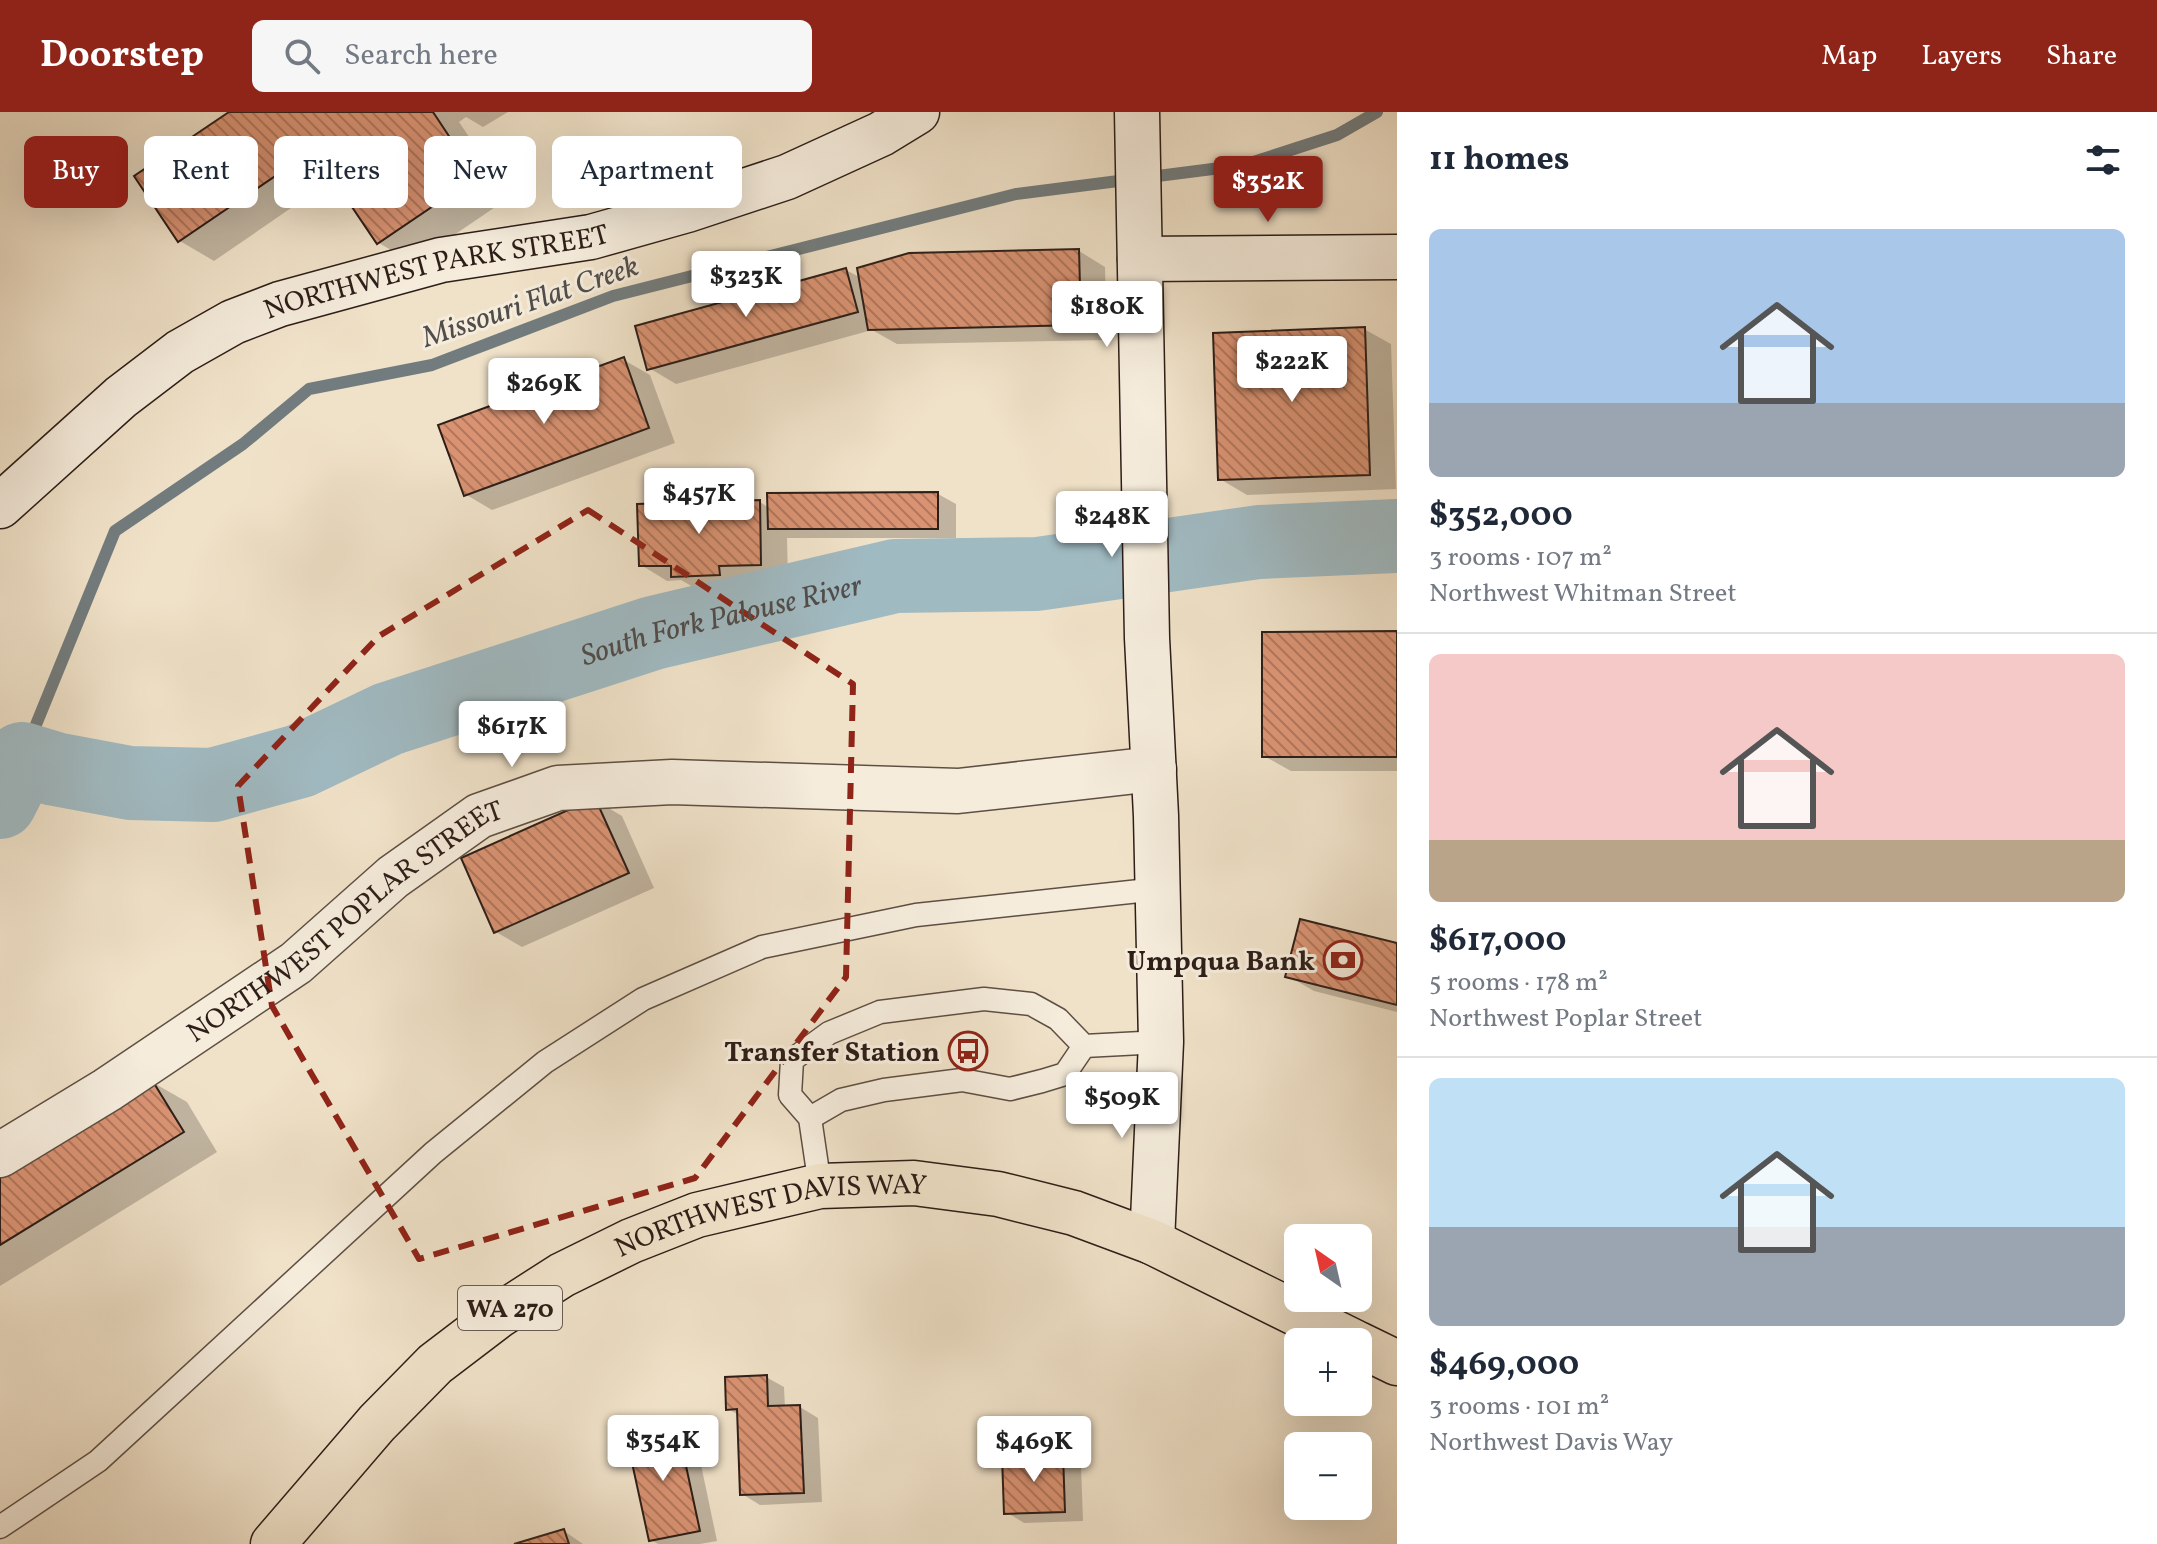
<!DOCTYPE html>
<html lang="en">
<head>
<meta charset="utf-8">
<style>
	:root { --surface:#fff; --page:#f6f6f7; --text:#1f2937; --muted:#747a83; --line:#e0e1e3; --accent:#8f2418 }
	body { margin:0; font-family:Vollkorn,serif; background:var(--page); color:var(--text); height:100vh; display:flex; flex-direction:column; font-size:30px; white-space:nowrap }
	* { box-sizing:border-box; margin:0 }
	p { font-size:26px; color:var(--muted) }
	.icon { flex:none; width:44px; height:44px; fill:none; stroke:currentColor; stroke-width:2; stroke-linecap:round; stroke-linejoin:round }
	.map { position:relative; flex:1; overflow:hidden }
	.panel { display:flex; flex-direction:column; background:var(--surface); width:760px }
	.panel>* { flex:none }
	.top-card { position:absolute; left:24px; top:24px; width:760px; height:72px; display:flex; gap:16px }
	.needle { width:52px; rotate:326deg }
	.controls { position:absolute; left:1284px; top:1112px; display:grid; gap:16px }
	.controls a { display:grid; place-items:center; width:88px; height:88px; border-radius:12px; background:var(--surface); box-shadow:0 8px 32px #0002; font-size:40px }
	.price { position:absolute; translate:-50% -68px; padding:0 18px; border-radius:8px; background:#fff; color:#222; font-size:26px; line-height:52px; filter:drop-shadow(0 2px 4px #0008) }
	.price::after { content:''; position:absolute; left:50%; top:48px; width:24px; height:18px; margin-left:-12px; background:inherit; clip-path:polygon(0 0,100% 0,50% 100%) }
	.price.current { background:var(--accent); color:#fff }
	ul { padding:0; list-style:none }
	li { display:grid; align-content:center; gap:16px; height:424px; padding:0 32px }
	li+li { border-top:2px solid var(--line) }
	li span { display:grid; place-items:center; height:248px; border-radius:12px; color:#555 }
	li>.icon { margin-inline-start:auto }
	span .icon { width:144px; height:144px; fill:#fffc; stroke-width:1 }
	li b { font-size:34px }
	h2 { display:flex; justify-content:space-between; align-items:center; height:96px; padding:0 32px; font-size:34px }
	.pill { padding:0 28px; border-radius:12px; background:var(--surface); box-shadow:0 8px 32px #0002; font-size:28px; line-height:72px }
	.pill.current { background:var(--accent); color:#fff }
	header { display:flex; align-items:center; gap:48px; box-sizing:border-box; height:112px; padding:0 40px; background:var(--accent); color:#fff }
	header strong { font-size:38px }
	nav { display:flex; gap:44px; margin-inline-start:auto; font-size:28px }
	.search { width:560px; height:72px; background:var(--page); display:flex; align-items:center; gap:20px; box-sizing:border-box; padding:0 28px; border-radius:12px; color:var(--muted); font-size:30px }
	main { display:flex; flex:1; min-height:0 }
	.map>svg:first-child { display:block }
	.shadow { fill:#0003 }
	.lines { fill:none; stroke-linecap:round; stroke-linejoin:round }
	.stream { stroke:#727c7e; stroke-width:12 }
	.river { stroke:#a0bac2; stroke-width:74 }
	.building { fill:url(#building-back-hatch); stroke:#2d1e18; stroke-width:2 }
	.lane-casing { stroke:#5e4f44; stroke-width:25 }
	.street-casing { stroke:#5e4f44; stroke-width:47 }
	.secondary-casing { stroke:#2d1e18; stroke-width:47 }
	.primary-casing { stroke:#2d1e18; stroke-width:47 }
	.lane { stroke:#f5ecdc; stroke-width:22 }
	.street { stroke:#f5ecdc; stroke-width:44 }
	.secondary { stroke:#f5ecdc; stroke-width:44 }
	.primary { stroke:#f0e2c9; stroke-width:44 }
	.marked { fill:none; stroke:#8f2418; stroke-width:6; stroke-dasharray:16 10; stroke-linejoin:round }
	.labels { text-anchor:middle; stroke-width:6; stroke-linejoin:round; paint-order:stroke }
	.shield { fill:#f5ecdc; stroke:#695c53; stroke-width:2 }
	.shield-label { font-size:26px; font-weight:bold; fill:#2d1e18 }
	.street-label { font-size:28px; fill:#2d1e18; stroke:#f5ecdc }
	.poi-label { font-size:28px; font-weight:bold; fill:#2d1e18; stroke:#f5ecdc; text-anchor:end }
	.water-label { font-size:30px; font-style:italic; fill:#504d4b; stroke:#f5ecdc }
</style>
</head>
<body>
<header>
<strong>Doorstep</strong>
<div class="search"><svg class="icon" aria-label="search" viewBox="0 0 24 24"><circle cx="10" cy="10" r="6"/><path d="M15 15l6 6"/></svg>Search here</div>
<nav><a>Map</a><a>Layers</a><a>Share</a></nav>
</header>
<main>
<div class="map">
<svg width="1397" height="1432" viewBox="0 0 1397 1432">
	<defs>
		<pattern id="building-back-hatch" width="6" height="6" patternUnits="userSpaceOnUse" patternTransform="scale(2)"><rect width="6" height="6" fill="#d99373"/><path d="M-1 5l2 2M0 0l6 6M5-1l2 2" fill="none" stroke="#b0775d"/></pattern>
	</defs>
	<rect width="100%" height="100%" fill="#f0e2c9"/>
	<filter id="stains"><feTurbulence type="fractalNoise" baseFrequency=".0025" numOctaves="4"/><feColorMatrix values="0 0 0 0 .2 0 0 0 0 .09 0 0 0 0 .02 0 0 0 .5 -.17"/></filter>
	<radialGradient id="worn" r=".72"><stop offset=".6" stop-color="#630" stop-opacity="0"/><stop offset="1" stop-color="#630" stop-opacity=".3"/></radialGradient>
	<!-- shadow -->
	<g class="shadow">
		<path d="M 232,0 L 508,0 L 483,15 L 466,5 L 459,10 L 510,85 L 413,151 L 379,131 L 347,84 L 326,72 L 214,149 L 180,129 Z"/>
		<path d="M 1079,139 L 1105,155 L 1107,228 L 897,232 L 872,218 L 676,272 L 649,256 L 846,158 L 861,166 Z"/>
		<path d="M 1364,217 L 1391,232 L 1396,377 L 1247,383 L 1220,367 Z"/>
		<path d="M 624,248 L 650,263 L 675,331 L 492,398 L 465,382 Z"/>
		<path d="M 938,382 L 956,392 L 956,426 L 787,426 L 788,468 L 746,469 L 746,478 L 700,479 L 681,468 L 667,469 L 641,453 L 760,390 L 769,396 Z"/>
		<path d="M 1397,521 L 1397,659 L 1291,659 L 1264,644 Z"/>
		<path d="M 595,688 L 622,704 L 654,776 L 522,835 L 496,820 Z"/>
		<path d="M 1397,833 L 1397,900 L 1314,879 L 1288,864 Z"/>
		<path d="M 152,970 L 187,990 L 217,1040 L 0,1174 L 0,1064 Z"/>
		<path d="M 766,1265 L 784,1275 L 785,1296 L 800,1295 L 818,1306 L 822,1390 L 760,1393 L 742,1382 L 739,1303 L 728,1297 Z"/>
		<path d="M 677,1314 L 695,1324 L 717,1429 L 700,1432 L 658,1432 L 651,1428 Z"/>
		<path d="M 1063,1344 L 1081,1354 L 1083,1409 L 1024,1411 L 1006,1400 Z"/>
		<path d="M 564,1419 L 583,1432 L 521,1432 Z"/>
	</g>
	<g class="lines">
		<!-- stream -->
		<path class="stream" d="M 22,647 L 115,419 L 243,332 L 309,277 L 432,253 L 613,184 L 1016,82 L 1244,53 L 1337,23 L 1377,0"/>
		<!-- river -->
		<path class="river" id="s1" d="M 0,690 L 22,647 L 55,657 L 130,671 L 213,673 L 300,649 L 388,607 L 653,521 L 895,464 L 1037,462 L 1259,430 L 1397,424"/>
	</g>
	<!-- building -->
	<g class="building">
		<path d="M 229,0 L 433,0 L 476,65 L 377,132 L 325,55 L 310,65 L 299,48 L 178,130 L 134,64 Z"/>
		<path d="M 1079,137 L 1081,213 L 868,218 L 857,156 L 909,141 Z"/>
		<path d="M 846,156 L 858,200 L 647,258 L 635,214 Z"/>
		<path d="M 1365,215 L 1370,363 L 1218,368 L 1213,221 Z"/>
		<path d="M 624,245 L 649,316 L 464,384 L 438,313 Z"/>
		<path d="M 938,380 L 938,417 L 768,417 L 767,381 Z"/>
		<path d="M 760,388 L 761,453 L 719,454 L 720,463 L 671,465 L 671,454 L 639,454 L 637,392 Z"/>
		<path d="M 1397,519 L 1397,645 L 1262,645 L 1262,520 Z"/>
		<path d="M 595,686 L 629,761 L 494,821 L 461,746 Z"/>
		<path d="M 1300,807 L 1397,831 L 1397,893 L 1285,865 Z"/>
		<path d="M 152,968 L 184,1020 L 0,1133 L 0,1061 Z"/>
		<path d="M 767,1263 L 768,1294 L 800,1293 L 804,1381 L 740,1383 L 737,1297 L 726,1298 L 725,1265 Z"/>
		<path d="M 677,1312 L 700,1419 L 649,1429 L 626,1323 Z"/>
		<path d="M 1063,1342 L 1065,1400 L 1004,1402 L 1002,1344 Z"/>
		<path d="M 564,1417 L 569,1432 L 514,1432 Z"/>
	</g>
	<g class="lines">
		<!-- lane casing -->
		<g class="lane-casing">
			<g id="lane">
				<path d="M 810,1006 L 841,988 L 884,978 L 962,968 L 1010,977 L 1042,969 L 1065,962 L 1084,934"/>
				<path d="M 820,1074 L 810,1006 L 790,983 L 792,948 L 829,921 L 880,900 L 984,887 L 1031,892 L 1058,907 L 1084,934 L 1161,930"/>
				<path d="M 0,1415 L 98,1349 L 433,1041 L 545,950 L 643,887 L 762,835 L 916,803 L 1158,777"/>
			</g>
		</g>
		<!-- street casing -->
		<g class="street-casing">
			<g id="street">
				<path id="s2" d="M 0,1043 L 107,978 L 296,851 L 393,765 L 479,704 L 558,676 L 672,670 L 958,679 L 1154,657"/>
			</g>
		</g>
		<!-- secondary casing -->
		<g class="secondary-casing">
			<g id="secondary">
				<path d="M 1137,0 L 1147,526 L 1156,704 L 1161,930 L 1152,1130"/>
				<path d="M 1140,147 L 1397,145"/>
				<path id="s3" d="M 0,394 L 121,285 L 180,240 L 233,210 L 280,192 L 441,148 L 591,125 L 687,98 L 787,65 L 881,22 L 917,0"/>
			</g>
		</g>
		<!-- primary casing -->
		<g class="primary-casing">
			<g id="primary">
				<path d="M 1358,1232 L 1397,1251"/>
				<path id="s4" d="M 273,1432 L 377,1311 L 435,1252 L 498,1204 L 562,1163 L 631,1129 L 697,1103 L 820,1074 L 914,1071 L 998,1082 L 1074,1101 L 1152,1130 L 1354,1230"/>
			</g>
		</g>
		<!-- lane -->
		<use href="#lane" class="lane"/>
		<!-- street -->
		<use href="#street" class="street"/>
		<!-- secondary -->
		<use href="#secondary" class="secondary"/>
		<!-- primary -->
		<use href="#primary" class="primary"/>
	</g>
	<!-- marked area -->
	<path class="marked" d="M 588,398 L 853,572 L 846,865 L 695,1066 L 419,1147 L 272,894 L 238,674 L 379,524 Z"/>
	<!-- icons -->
	<defs>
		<g id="bank-ring" transform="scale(2)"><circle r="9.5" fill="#f5ecdc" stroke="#8f2418" stroke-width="1.5"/><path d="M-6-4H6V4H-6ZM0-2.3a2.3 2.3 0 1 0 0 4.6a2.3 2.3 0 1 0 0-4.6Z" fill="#8f2418"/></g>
		<g id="bus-ring" transform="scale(2)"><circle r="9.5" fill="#f5ecdc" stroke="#8f2418" stroke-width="1.5"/><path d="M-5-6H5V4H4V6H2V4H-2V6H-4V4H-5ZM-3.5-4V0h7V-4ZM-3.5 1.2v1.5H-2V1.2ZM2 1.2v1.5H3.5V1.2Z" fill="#8f2418"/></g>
	</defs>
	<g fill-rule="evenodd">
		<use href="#bank-ring" x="1343" y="848"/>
		<use href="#bus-ring" x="968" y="939"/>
	</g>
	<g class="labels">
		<!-- shield labels -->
		<rect class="shield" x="458" y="1174" width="104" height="44" rx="6"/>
		<g class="shield-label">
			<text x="510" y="1205">WA 270</text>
		</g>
		<!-- street labels -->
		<g class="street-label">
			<text dy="10" stroke="none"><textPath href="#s3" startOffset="508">NORTHWEST PARK STREET</textPath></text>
			<text dy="10" stroke="none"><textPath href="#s2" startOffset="418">NORTHWEST POPLAR STREET</textPath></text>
			<text dy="10" stroke="none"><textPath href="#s4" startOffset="618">NORTHWEST DAVIS WAY</textPath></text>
		</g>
		<!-- poi labels -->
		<g class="poi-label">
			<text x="1315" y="858">Umpqua Bank</text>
			<text x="940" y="949">Transfer Station</text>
		</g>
		<!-- water labels -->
		<g class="water-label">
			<text transform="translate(530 189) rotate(-19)" y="10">Missouri Flat Creek</text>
			<text dy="10" stroke="none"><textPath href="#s1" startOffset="778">South Fork Palouse River</textPath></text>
		</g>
	</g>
	<rect width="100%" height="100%" filter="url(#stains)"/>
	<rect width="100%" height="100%" fill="url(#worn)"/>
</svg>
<div class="controls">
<a><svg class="needle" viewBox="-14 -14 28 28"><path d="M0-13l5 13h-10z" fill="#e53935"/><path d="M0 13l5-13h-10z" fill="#747a83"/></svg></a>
<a>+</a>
<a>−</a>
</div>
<b class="price current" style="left:1268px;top:112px">$352K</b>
<b class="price" style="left:746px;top:207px">$323K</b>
<b class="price" style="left:1107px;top:237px">$180K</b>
<b class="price" style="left:1292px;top:292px">$222K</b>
<b class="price" style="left:544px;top:314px">$269K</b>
<b class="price" style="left:699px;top:424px">$457K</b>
<b class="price" style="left:1112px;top:447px">$248K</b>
<b class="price" style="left:512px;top:657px">$617K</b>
<b class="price" style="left:1122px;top:1028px">$509K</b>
<b class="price" style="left:663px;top:1371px">$354K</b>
<b class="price" style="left:1034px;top:1372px">$469K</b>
<div class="top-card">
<a class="pill current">Buy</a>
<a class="pill">Rent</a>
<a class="pill">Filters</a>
<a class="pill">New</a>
<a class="pill">Apartment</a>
</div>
</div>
<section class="panel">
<h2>11 homes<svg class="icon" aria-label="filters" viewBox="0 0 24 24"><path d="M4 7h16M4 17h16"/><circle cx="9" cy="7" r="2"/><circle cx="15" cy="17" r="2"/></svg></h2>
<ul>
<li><span style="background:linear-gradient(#a9c7e8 70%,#9aa5b1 0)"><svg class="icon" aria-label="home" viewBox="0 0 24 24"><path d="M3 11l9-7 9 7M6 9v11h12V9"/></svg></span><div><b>$352,000</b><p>3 rooms · 107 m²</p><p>Northwest Whitman Street</p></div></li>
<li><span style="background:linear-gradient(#f6c9c9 75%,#b9a48a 0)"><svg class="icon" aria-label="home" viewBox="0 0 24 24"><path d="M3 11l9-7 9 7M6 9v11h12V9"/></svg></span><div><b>$617,000</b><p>5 rooms · 178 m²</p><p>Northwest Poplar Street</p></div></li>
<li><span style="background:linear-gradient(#bfe0f5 60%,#9aa5b1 0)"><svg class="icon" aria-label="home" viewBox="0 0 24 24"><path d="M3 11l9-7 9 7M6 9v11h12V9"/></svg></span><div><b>$469,000</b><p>3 rooms · 101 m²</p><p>Northwest Davis Way</p></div></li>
</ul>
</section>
</main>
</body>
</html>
